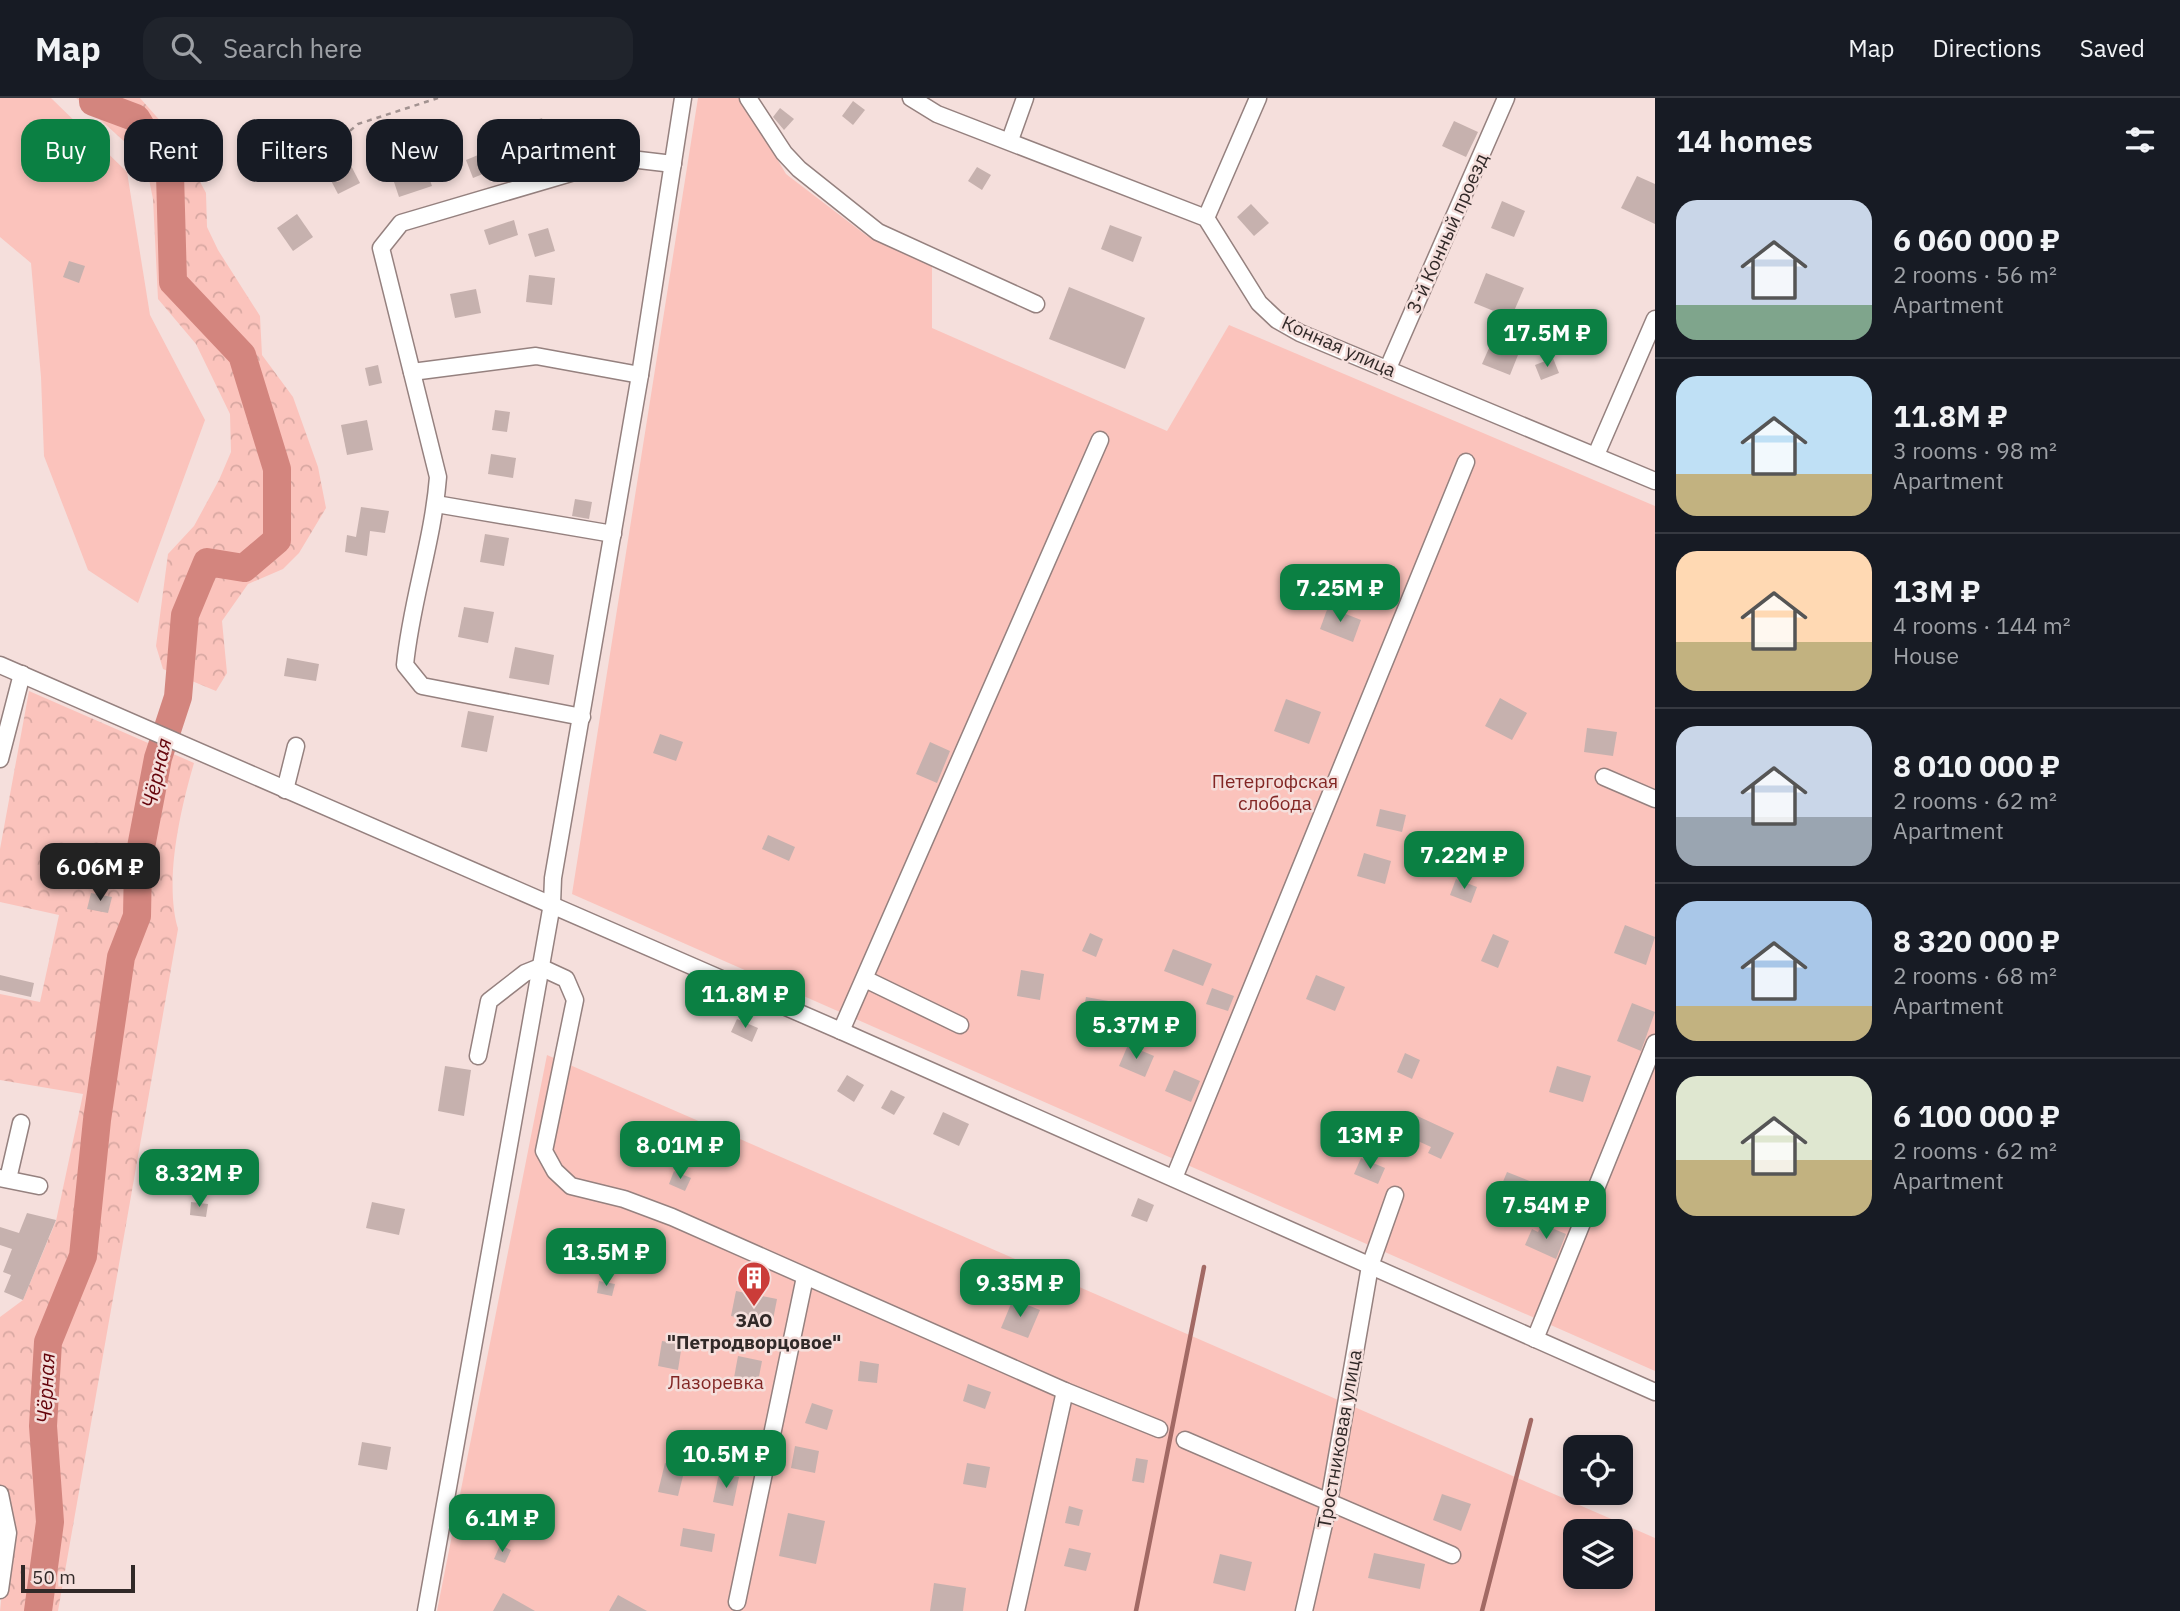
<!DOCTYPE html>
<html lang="en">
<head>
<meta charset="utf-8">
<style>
	:root { --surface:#171b24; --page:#20242c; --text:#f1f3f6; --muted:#9ea1a6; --line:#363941; --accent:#0b8043 }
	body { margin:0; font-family:"IBM Plex Sans",sans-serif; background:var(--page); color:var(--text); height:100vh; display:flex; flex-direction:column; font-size:26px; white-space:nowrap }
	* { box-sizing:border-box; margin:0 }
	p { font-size:23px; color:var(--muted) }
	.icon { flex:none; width:38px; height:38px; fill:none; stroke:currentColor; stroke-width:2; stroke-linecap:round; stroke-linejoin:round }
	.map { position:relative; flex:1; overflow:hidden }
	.panel { display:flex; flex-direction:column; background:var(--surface); width:525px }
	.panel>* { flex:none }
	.top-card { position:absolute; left:21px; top:21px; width:665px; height:63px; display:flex; gap:14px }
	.controls { position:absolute; left:1563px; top:1337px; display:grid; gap:14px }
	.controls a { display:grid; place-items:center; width:70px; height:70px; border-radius:14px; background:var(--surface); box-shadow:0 4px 10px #0003; font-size:35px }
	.scale { position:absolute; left:21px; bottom:18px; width:114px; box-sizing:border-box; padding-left:7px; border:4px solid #312928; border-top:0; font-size:19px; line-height:24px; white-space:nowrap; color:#312928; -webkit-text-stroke:5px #f5dfdc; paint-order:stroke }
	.price { position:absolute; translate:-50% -60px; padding:0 16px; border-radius:14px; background:var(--accent); color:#fff; font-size:23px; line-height:46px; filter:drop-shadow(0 2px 4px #0008) }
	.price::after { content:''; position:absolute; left:50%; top:42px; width:21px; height:16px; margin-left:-10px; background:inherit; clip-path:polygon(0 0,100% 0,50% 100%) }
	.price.active { background:#222; color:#fff }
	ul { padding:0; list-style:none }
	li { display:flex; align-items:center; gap:21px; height:175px; padding:0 21px }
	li+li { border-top:2px solid var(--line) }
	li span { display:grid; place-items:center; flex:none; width:196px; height:140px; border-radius:21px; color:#555 }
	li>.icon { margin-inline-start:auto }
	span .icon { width:84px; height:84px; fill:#fffc; stroke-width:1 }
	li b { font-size:30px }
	h2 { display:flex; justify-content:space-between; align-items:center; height:84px; padding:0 21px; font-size:30px }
	.pill { padding:0 24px; border-radius:21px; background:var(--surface); box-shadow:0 4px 10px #0003; font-size:24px; line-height:63px }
	.pill.active { background:var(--accent); color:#fff }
	header { display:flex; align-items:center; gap:42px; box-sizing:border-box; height:98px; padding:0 35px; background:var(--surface); border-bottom:2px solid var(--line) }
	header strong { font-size:33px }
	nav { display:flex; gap:38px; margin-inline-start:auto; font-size:24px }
	.search { width:490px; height:63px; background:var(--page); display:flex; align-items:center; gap:18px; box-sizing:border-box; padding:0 24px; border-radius:21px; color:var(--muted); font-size:26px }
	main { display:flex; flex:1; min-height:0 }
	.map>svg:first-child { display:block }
	.forest { fill:url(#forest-crowns) }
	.green { fill:#fbc3bc; fill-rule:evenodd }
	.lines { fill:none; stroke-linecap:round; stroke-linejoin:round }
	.stream { stroke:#a26964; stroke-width:4.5 }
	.river { stroke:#d3857e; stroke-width:28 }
	.building { fill:#c6b1ae }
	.minor-casing { stroke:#95817f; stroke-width:19 }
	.path { stroke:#a29290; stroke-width:2.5; stroke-dasharray:5 5; stroke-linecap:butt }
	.minor { stroke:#fff; stroke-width:16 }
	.labels { text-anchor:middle; stroke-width:5; stroke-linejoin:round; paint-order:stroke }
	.street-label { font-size:19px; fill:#312928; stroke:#f5dfdc }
	.park-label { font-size:19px; fill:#822624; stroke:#f5dfdc }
	.poi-label { font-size:19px; font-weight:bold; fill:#312928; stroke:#f5dfdc }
	.water-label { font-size:21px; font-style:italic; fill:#65040b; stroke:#f5dfdc }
</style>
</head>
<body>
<header>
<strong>Map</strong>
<div class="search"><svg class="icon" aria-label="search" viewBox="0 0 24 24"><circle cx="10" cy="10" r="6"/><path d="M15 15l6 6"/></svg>Search here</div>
<nav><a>Map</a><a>Directions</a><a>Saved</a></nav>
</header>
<main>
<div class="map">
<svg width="1655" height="1513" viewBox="0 0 1655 1513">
	<defs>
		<pattern id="forest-crowns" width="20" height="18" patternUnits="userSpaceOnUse" patternTransform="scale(1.75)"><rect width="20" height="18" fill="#fbc3bc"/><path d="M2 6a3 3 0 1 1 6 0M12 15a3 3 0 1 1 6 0" fill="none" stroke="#d8a8a2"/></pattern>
	</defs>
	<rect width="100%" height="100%" fill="#f5dfdc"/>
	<!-- forest -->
	<g class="forest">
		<path d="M 76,0 L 140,0 L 179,44 L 206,95 L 207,129 L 218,152 L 260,218 L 262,257 L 293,299 L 318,369 L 326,410 L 299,455 L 283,471 L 248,486 L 222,523 L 227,575 L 216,593 L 163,571 L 156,548 L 168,456 L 194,428 L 219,382 L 231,354 L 230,316 L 196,246 L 158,201 L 153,101 L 145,62 Z"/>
		<path d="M 29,593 L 194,665 C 180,713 164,783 178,831 L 58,1513 L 0,1513 L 8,1435 L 0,1396 L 0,1219 L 23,1202 L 56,1123 L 83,996 L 0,982 L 0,896 L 40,904 L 59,817 L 0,804 L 0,751 Z"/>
	</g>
	<!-- green -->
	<g class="green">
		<path d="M 0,0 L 51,0 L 127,74 L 150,217 L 205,322 L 138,505 L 88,472 L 44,358 L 41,279 L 31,165 L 0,139 Z"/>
		<path d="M 698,0 L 741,0 L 786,76 L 867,138 L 932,165 L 932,230 L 1167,333 L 1229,227 L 1655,408 L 1655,1273 L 572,796 Z"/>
		<path d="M 547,957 L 1655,1440 L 1655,1513 L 437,1513 ZM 1575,1433 L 1620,1433 L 1620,1479 L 1575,1479 Z"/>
	</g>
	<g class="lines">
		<!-- stream -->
		<g class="stream">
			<path d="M 1136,1513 L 1204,1169"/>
			<path d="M 1482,1513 L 1531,1322"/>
		</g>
		<!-- river -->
		<path class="river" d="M 38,1513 L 50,1424 L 43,1328 L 48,1244 L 83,1158 L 97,1022 L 121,859 L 137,818 L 138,765 L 158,660 L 178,599 L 185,517 L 207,464 L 244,470 L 277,442 L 277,371 L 242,257 L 173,184 L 170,76 L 136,20 L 93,4 L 93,0"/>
	</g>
	<!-- building -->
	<g class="building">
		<path d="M 853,3 L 865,12 L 853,27 L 842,18 Z"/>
		<path d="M 780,10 L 794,21 L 784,32 L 773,19 Z"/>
		<path d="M 542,20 L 553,53 L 527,62 L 516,29 Z"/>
		<path d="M 1454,23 L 1478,34 L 1466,59 L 1442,48 Z"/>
		<path d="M 417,46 L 432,88 L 399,99 L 385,57 Z"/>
		<path d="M 483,55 L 490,73 L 473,80 L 466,62 Z"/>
		<path d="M 347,60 L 360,85 L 338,96 L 325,71 Z"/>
		<path d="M 977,69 L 991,77 L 982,92 L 968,83 Z"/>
		<path d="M 1637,78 L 1655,86 L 1655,126 L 1621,110 Z"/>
		<path d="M 1502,103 L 1525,113 L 1514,139 L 1491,130 Z"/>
		<path d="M 1251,106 L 1269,125 L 1254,138 L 1237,119 Z"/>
		<path d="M 297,116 L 313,139 L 293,153 L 277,130 Z"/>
		<path d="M 514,122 L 518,137 L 489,147 L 484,132 Z"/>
		<path d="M 1110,127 L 1142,139 L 1133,164 L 1101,151 Z"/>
		<path d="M 548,130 L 555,153 L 535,159 L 528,136 Z"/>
		<path d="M 69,163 L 85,168 L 79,185 L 63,179 Z"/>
		<path d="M 1486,175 L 1524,190 L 1511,220 L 1474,205 Z"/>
		<path d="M 529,177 L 555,180 L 552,207 L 526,204 Z"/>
		<path d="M 1069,189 L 1145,220 L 1125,271 L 1049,241 Z"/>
		<path d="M 476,191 L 481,215 L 455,220 L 450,196 Z"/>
		<path d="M 1493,241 L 1520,252 L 1510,277 L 1482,266 Z"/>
		<path d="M 1553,260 L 1559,275 L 1541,282 L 1535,267 Z"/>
		<path d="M 378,267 L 382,285 L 369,288 L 365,270 Z"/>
		<path d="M 495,312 L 510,314 L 507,334 L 492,332 Z"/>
		<path d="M 367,322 L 373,352 L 347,357 L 341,327 Z"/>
		<path d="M 491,356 L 516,360 L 513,380 L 488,376 Z"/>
		<path d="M 575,401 L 592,404 L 589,421 L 572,418 Z"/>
		<path d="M 361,409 L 389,413 L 385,435 L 370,433 L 367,458 L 345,454 L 347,437 L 356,439 Z"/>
		<path d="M 485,436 L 509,440 L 504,468 L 480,464 Z"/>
		<path d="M 464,509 L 494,514 L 488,545 L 458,539 Z"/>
		<path d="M 1328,509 L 1361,522 L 1353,544 L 1320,531 Z"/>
		<path d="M 515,549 L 554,557 L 549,587 L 509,580 Z"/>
		<path d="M 287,560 L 319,566 L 316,583 L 284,578 Z"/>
		<path d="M 1500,600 L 1527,615 L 1512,642 L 1485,628 Z"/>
		<path d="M 1286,601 L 1321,614 L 1309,646 L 1274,633 Z"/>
		<path d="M 468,613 L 494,618 L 487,654 L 461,649 Z"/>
		<path d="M 1587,630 L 1617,634 L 1613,658 L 1584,654 Z"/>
		<path d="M 660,636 L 683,644 L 676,663 L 653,655 Z"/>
		<path d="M 930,644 L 950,653 L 937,685 L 916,676 Z"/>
		<path d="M 1380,711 L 1406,717 L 1402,734 L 1376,728 Z"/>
		<path d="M 768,737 L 795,749 L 789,763 L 762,751 Z"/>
		<path d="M 1466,737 L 1492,744 L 1487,760 L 1461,752 Z"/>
		<path d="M 1364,755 L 1391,763 L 1385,786 L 1357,778 Z"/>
		<path d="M 1456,781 L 1477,789 L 1471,805 L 1450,797 Z"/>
		<path d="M 91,795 L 112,799 L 108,815 L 87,811 Z"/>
		<path d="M 1625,827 L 1655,839 L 1646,867 L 1614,855 Z"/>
		<path d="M 1090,835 L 1103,841 L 1096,859 L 1082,853 Z"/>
		<path d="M 1493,836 L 1509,843 L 1498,870 L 1481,863 Z"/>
		<path d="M 1173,851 L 1212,866 L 1203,888 L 1164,873 Z"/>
		<path d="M 1021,872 L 1044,876 L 1040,902 L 1017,898 Z"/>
		<path d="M 0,877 L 34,885 L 31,899 L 0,892 Z"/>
		<path d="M 1316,877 L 1345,889 L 1335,913 L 1306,901 Z"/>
		<path d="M 1212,890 L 1234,898 L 1228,913 L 1206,906 Z"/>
		<path d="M 1086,899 L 1120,905 L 1113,941 L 1079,934 Z"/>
		<path d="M 1632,905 L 1655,914 L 1641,953 L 1617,943 Z"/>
		<path d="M 737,921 L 758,930 L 752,944 L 731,934 Z"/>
		<path d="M 1128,947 L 1154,958 L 1145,979 L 1119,968 Z"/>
		<path d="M 1405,955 L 1420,962 L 1412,981 L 1397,974 Z"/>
		<path d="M 445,968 L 471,972 L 464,1018 L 438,1013 Z"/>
		<path d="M 1557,968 L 1591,978 L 1583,1004 L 1549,994 Z"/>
		<path d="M 1174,972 L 1200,983 L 1191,1004 L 1165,993 Z"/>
		<path d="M 847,977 L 864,987 L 854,1004 L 837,993 Z"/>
		<path d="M 891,992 L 905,999 L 894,1017 L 881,1010 Z"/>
		<path d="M 943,1014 L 969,1026 L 959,1048 L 933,1036 Z"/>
		<path d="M 1403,1015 L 1410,1018 L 1411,1015 L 1454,1035 L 1441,1061 L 1428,1055 L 1431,1049 L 1407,1038 L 1405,1044 L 1392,1038 Z"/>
		<path d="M 1361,1060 L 1385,1070 L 1378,1086 L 1354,1076 Z"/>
		<path d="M 674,1073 L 691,1080 L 685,1093 L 669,1086 Z"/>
		<path d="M 1507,1074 L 1532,1084 L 1522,1108 L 1497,1098 Z"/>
		<path d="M 1138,1100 L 1154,1107 L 1147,1124 L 1131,1118 Z"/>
		<path d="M 191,1104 L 208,1106 L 206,1119 L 190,1117 Z"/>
		<path d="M 372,1104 L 405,1111 L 399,1137 L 366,1130 Z"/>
		<path d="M 27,1115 L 56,1122 L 23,1202 L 4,1194 L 11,1177 L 3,1174 L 12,1151 L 0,1147 L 0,1129 L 19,1135 Z"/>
		<path d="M 1542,1126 L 1566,1136 L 1556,1161 L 1525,1147 L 1532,1131 L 1538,1134 Z"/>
		<path d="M 599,1183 L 615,1186 L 612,1198 L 597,1195 Z"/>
		<path d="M 736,1193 L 777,1201 L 772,1227 L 731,1218 Z"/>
		<path d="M 1013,1201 L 1040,1212 L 1028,1240 L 1001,1230 Z"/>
		<path d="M 662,1243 L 682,1246 L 678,1272 L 658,1268 Z"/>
		<path d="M 738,1258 L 762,1263 L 757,1289 L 733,1285 Z"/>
		<path d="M 860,1263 L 879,1266 L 877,1285 L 858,1283 Z"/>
		<path d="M 968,1286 L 991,1294 L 985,1311 L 963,1303 Z"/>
		<path d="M 812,1305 L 833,1312 L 827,1332 L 805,1325 Z"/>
		<path d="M 362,1344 L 391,1349 L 387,1372 L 358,1367 Z"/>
		<path d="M 795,1348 L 819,1353 L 815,1375 L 791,1370 Z"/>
		<path d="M 1136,1360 L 1148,1362 L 1144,1385 L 1132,1383 Z"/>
		<path d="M 665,1365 L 685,1370 L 678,1398 L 658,1394 Z"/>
		<path d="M 967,1365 L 990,1369 L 986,1390 L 963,1386 Z"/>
		<path d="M 719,1375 L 739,1379 L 733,1408 L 713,1404 Z"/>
		<path d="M 1442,1396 L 1471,1406 L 1461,1433 L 1433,1422 Z"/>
		<path d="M 1069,1408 L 1083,1412 L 1079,1428 L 1065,1425 Z"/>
		<path d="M 788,1415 L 825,1423 L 816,1466 L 779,1458 Z"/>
		<path d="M 683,1430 L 715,1436 L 712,1454 L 680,1448 Z"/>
		<path d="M 500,1447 L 511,1452 L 505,1465 L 494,1461 Z"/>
		<path d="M 1069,1450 L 1091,1455 L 1086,1473 L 1064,1468 Z"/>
		<path d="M 1374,1455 L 1425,1466 L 1420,1491 L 1368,1480 Z"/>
		<path d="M 1220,1456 L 1252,1464 L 1245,1493 L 1213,1485 Z"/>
		<path d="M 934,1485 L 966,1490 L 963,1513 L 930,1513 Z"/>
		<path d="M 503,1495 L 535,1513 L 493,1513 Z"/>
		<path d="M 618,1497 L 647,1513 L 609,1513 Z"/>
	</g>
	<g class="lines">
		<!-- minor casing -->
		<g class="minor-casing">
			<g id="minor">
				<path d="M 748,0 L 784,55 L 799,71 L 878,134 L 1036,206"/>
				<path d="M 911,0 L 937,16 L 1206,120 L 1259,205 L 1277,222 L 1300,235 L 1655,383"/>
				<path d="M 1010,42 L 1025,0"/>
				<path d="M 1206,120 L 1258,0"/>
				<path d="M 1388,270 L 1506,0"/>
				<path d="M 412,274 L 536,258 L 640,277"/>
				<path d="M 1596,357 L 1655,221"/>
				<path d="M 436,406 L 613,436"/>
				<path d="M 0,567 L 841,933 L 1655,1294"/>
				<path d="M 582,619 L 422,588 L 405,567 C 411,504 433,443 438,379 L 381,150 L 401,125 L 622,60 L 673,66"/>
				<path d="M 0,661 L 22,576"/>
				<path d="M 1604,679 L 1655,701"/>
				<path d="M 285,692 L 296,648"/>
				<path d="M 865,881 L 960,927"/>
				<path d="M 841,933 L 1100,342"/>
				<path d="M 478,958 L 489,903 L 525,875 L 540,869 L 566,881 L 575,902 L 544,1053 L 555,1073 L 571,1088 L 624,1101 L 672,1119 L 1065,1293 L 1159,1331"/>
				<path d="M 0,1080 L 39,1088"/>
				<path d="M 1174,1080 L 1466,364"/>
				<path d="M 8,1081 L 21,1025"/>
				<path d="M 1535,1241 L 1655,945"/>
				<path d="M 1185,1342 L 1452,1457"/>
				<path d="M 0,1396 L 8,1435 L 0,1492"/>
				<path d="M 737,1504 L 805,1179"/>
				<path d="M 426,1513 L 552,806 L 553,780 L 640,277 L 683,0"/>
				<path d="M 1016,1513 L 1065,1293"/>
				<path d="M 1304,1513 L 1329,1404 L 1370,1168 L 1395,1097"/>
			</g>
		</g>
		<!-- path -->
		<path class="path" d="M 346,50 L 344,38 L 358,26 L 438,0"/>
		<!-- minor -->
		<use href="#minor" class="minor"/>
	</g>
	<!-- icons -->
	<defs>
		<g id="building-pin" transform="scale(1.75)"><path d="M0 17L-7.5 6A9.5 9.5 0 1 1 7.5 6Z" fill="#cb3c39" stroke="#f5dfdc"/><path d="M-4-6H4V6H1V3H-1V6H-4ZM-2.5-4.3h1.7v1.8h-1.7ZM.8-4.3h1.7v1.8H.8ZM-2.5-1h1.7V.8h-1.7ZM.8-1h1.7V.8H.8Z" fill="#fff"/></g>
	</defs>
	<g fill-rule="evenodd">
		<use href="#building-pin" x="754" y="1180"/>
	</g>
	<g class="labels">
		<!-- street labels -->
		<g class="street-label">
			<text transform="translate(1447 135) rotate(-66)" y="7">3-й Конный проезд</text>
			<text transform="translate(1339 248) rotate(24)" y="7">Конная улица</text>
			<text transform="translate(1339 1341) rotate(-80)" y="7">Тростниковая улица</text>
		</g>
		<!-- park labels -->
		<g class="park-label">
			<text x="1275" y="690">Петергофская<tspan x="1275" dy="22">слобода</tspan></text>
			<text x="716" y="1291">Лазоревка</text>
		</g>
		<!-- poi labels -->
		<g class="poi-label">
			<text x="754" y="1229">ЗАО<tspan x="754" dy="22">"Петродворцовое"</tspan></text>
		</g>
		<!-- water labels -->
		<g class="water-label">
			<text transform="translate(157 675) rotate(-77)" y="7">Чёрная</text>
			<text transform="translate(46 1290) rotate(-87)" y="7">Чёрная</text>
		</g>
	</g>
</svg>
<div class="controls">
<a><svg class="icon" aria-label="locate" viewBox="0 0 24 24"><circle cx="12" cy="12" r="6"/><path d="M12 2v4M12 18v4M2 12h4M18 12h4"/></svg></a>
<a><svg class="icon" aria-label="layers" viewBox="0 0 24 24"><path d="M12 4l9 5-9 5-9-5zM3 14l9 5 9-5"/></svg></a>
</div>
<div class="scale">50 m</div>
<b class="price" style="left:1547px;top:271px">17.5M ₽</b>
<b class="price" style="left:1340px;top:526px">7.25M ₽</b>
<b class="price" style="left:1464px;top:793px">7.22M ₽</b>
<b class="price active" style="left:100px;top:805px">6.06M ₽</b>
<b class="price" style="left:745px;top:932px">11.8M ₽</b>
<b class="price" style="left:1136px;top:963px">5.37M ₽</b>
<b class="price" style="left:1370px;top:1073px">13M ₽</b>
<b class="price" style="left:680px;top:1083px">8.01M ₽</b>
<b class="price" style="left:199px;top:1111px">8.32M ₽</b>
<b class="price" style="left:1546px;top:1143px">7.54M ₽</b>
<b class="price" style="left:606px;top:1190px">13.5M ₽</b>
<b class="price" style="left:1020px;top:1221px">9.35M ₽</b>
<b class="price" style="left:726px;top:1392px">10.5M ₽</b>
<b class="price" style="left:502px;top:1456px">6.1M ₽</b>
<div class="top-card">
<a class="pill active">Buy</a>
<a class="pill">Rent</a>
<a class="pill">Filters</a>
<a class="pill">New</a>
<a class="pill">Apartment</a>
</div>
</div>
<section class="panel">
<h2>14 homes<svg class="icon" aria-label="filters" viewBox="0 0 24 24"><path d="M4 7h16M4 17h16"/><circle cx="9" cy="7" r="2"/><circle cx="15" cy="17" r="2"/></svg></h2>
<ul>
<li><span style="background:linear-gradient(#c9d6e8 75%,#7fa58c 0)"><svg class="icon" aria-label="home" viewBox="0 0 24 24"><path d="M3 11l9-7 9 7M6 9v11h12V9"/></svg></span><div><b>6 060 000 ₽</b><p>2 rooms · 56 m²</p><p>Apartment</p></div></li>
<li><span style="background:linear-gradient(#bfe0f5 70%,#c2b280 0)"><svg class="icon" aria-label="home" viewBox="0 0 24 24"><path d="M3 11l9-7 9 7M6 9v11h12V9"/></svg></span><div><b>11.8M ₽</b><p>3 rooms · 98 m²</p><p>Apartment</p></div></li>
<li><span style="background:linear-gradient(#ffd9b3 65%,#c2b280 0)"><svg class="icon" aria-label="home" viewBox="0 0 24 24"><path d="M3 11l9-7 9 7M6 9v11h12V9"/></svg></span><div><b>13M ₽</b><p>4 rooms · 144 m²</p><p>House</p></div></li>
<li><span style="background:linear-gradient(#c9d6e8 65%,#9aa5b1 0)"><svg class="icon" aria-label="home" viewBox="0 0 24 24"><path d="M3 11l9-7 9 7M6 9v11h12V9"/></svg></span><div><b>8 010 000 ₽</b><p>2 rooms · 62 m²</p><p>Apartment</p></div></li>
<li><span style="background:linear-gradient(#a9c7e8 75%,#c2b280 0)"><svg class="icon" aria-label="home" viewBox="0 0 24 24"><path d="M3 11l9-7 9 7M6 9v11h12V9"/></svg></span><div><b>8 320 000 ₽</b><p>2 rooms · 68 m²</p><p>Apartment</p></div></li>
<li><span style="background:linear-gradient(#dfe7d0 60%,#c2b280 0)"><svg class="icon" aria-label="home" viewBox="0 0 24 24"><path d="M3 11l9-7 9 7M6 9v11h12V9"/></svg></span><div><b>6 100 000 ₽</b><p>2 rooms · 62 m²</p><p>Apartment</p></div></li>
</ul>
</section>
</main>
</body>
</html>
